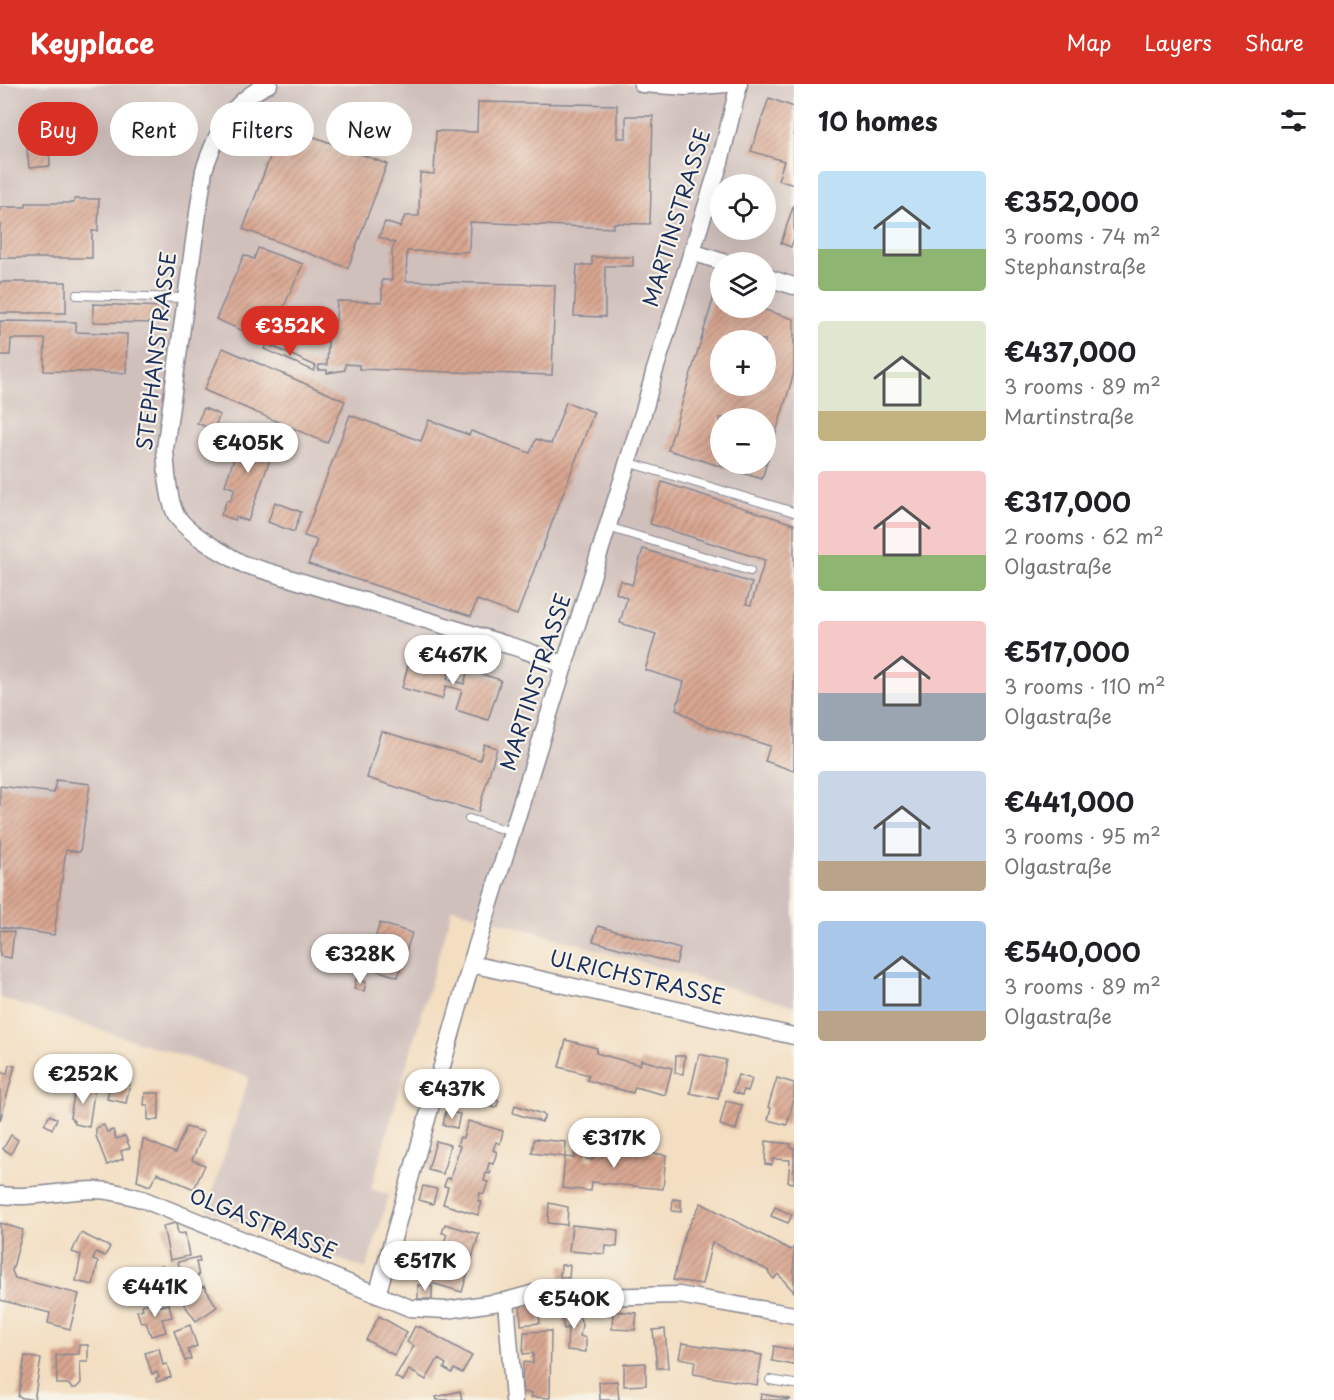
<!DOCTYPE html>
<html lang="en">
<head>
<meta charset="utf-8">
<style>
	:root { --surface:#fff; --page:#f2f2f2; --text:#202124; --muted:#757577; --accent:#d93025 }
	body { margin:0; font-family:"Playpen Sans",sans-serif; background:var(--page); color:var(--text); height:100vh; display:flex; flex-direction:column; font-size:22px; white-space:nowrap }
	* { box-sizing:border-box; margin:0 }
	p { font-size:20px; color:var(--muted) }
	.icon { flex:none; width:33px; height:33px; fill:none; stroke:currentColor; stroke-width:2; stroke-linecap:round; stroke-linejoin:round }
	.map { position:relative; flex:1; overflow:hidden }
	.side { display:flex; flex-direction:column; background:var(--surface); width:540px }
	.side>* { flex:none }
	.hud { position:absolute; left:18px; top:18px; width:570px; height:54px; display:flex; gap:12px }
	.buttons { position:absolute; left:710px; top:90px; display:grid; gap:12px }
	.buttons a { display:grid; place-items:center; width:66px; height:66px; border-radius:50%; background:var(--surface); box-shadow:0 6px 24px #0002; font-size:30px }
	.price { position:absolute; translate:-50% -51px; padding:0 14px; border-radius:21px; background:#fff; color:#222; font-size:20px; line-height:39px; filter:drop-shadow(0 2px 3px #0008) }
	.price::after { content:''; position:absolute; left:50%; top:36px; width:18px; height:14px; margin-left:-9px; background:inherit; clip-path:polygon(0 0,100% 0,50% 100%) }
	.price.active { background:var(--accent); color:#fff }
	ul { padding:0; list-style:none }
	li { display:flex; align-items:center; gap:18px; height:150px; padding:0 24px }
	li span { display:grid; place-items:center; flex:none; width:168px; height:120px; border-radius:6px; color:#555 }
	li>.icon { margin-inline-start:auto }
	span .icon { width:72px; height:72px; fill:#fffc; stroke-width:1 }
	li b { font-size:26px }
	h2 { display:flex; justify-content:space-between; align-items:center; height:72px; padding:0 24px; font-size:26px }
	.pill { padding:0 21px; border-radius:27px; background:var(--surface); box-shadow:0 6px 24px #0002; font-size:21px; line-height:54px }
	.pill.active { background:var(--accent); color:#fff }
	header { display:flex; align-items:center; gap:36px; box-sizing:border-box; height:84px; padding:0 30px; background:var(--accent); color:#fff }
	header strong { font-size:28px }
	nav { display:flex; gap:33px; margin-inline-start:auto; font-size:21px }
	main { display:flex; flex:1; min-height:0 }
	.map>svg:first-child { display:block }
	.industrial { fill:#d0c0bc; fill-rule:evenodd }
	.building { fill:url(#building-hatch); fill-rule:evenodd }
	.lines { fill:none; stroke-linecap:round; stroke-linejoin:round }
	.lane-casing { stroke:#878690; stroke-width:10 }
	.street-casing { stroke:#878690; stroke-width:19 }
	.lane { stroke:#fff; stroke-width:8 }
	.street { stroke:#fff; stroke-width:16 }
	.labels { text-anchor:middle; stroke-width:4.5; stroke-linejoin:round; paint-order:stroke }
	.street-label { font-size:21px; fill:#1b2f5e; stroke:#f7f3e8 }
</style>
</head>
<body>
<header>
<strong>Keyplace</strong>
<nav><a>Map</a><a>Layers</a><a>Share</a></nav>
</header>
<main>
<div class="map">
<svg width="794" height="1316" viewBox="0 0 794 1316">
	<defs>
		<pattern id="building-hatch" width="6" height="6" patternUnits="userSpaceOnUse" patternTransform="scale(1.5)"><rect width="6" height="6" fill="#d9a690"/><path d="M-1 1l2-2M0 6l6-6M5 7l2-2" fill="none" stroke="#af8879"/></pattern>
	</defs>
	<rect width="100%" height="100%" fill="#f7f3e8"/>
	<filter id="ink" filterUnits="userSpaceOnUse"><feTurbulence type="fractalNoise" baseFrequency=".0167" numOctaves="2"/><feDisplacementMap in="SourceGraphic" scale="12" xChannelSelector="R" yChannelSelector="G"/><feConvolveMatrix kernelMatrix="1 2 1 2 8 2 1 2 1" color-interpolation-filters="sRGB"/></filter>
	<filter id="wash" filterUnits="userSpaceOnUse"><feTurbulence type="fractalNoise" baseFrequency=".008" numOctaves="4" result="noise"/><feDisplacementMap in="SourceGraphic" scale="24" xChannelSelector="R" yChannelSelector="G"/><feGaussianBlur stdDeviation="1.35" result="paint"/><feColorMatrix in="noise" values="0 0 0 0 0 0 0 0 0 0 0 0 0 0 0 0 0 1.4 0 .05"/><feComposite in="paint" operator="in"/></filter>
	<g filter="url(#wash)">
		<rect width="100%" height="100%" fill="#f3dec1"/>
		<!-- industrial -->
		<path class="industrial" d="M 0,0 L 794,0 L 794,922 L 452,824 L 371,1105 L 389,1111 L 366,1185 L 207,1126 L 249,993 L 0,914 ZM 720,100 L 765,100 L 765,146 L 720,146 ZM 720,178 L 765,178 L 765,224 L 720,224 ZM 720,256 L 765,256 L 765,302 L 720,302 ZM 720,334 L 765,334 L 765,380 L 720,380 Z"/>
		<g id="blocks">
			<!-- building -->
			<g class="building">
				<path d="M 769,14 L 794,23 L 794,101 L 778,96 L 784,77 L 751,67 Z"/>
				<path d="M 478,18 L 617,21 L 617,54 L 626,54 L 626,32 L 653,32 L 650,140 L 614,139 L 613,144 L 470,138 L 469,168 L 407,167 L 406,197 L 555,201 L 552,291 L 359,285 L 359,281 L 345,280 L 345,286 L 327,289 L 327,286 L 318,286 L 319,281 L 327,281 L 329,237 L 336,237 L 337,217 L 382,218 L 382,196 L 392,196 L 392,166 L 395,159 L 379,153 L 385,138 L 400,143 L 405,132 L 419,132 L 420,89 L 434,90 L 436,47 L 477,48 Z"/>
				<path d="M 282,41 L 387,80 L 348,184 L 243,145 Z"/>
				<path d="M 49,63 L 50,82 L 29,84 L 27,65 Z"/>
				<path d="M 74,115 L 99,115 L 98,147 L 92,147 L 92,174 L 0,174 L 0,123 L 26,123 L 26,119 L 74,119 Z"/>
				<path d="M 794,120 L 794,154 L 791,163 L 781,159 Z"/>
				<path d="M 258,164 L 303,180 L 268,258 L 216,235 L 244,171 L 254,175 Z"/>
				<path d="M 592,173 L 633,173 L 633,182 L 605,182 L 605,233 L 574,232 L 577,181 L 592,181 Z"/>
				<rect x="0" y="198" width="66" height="31"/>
				<path d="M 715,209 L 720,211 L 720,224 L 759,224 L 794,235 L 794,289 L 762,395 L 668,366 ZM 720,256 L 765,256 L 765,302 L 720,302 ZM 720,334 L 765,334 L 765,380 L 720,380 Z"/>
				<path d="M 93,220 L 162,223 L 160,239 L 93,238 Z"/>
				<path d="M 0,237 L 76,238 L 76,248 L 127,250 L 126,289 L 44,287 L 45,255 L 11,255 L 10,271 L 0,271 Z"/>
				<path d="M 267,260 L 316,282 L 314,287 L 264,265 Z"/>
				<path d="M 223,264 L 345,317 L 327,359 L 204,306 Z"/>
				<path d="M 566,318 L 594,328 L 517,531 L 477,516 L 471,532 L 308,480 L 317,456 L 304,452 L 350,331 L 421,357 L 429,336 L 469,351 L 471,347 L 530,369 L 536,355 L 551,360 Z"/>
				<path d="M 204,324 L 220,331 L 213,346 L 197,339 Z"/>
				<path d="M 244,345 L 277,356 L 248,437 L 236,433 L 235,436 L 221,431 L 227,416 L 230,417 L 235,405 L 225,401 Z"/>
				<path d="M 662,398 L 794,440 L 794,687 L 765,677 L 770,662 L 702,641 L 676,625 L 684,598 L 645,586 L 656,550 L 620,539 L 627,514 L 616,509 L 620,496 L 632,501 L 643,465 L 752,499 L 746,520 L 751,521 L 765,476 L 650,440 Z"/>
				<path d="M 275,418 L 301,428 L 294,448 L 268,438 Z"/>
				<path d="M 411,571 L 451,582 L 447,595 L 464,600 L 468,586 L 501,596 L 488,636 L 456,626 L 462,606 L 446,602 L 442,615 L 402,604 Z"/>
				<path d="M 381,647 L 480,676 L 484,660 L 497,664 L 478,728 L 367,694 Z"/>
				<path d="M 56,696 L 90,700 L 80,768 L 66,766 L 54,851 L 0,843 L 0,702 L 54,709 Z"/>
				<path d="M 380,839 L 412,849 L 398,893 L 366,883 Z"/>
				<path d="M 598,842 L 680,865 L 676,880 L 593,857 Z"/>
				<path d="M 0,846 L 14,848 L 11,874 L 0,872 Z"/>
				<path d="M 356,895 L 366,898 L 364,907 L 354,905 Z"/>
				<path d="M 566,956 L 597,964 L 596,969 L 625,977 L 640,981 L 641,976 L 672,984 L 665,1011 L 635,1003 L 633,1009 L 603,1001 L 587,996 L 589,991 L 559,983 Z"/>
				<path d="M 699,970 L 726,976 L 718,1015 L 690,1009 Z"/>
				<path d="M 676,972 L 685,972 L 683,990 L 675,989 Z"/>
				<path d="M 9,981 L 15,982 L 0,1037 L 0,988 L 7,990 Z"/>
				<path d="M 738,991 L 752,995 L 748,1007 L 744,1006 L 742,1011 L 733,1008 Z"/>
				<path d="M 777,994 L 794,999 L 794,1015 L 787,1041 L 768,1036 L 771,1024 L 768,1023 Z"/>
				<path d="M 111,997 L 130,1000 L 126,1019 L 107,1015 Z"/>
				<path d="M 76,1000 L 95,1002 L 89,1043 L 75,1040 L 75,1038 L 70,1033 Z"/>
				<path d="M 469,1007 L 499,1017 L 496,1024 L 466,1015 Z"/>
				<path d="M 145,1009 L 159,1009 L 159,1036 L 148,1036 L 148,1021 L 144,1021 Z"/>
				<path d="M 726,1017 L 742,1021 L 736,1046 L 720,1041 Z"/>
				<path d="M 515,1021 L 545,1031 L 542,1038 L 513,1029 Z"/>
				<path d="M 446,1027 L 460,1030 L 457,1044 L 443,1041 Z"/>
				<path d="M 50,1031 L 57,1035 L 52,1045 L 44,1040 Z"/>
				<path d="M 468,1037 L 503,1047 L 500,1060 L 496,1058 L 493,1066 L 497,1068 L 493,1080 L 489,1079 L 487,1087 L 491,1088 L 490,1090 L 486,1089 L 484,1097 L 488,1098 L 484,1110 L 480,1109 L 478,1117 L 482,1118 L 478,1131 L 443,1120 L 448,1103 L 444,1102 L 447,1094 L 450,1095 L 460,1062 L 457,1061 L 460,1053 L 463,1054 Z"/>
				<path d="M 104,1041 L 107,1048 L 113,1046 L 116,1055 L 125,1052 L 130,1064 L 121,1067 L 123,1075 L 107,1081 L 96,1052 L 96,1044 Z"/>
				<path d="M 186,1043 L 204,1048 L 192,1076 L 205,1081 L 194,1105 L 157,1089 L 150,1102 L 137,1097 L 143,1055 L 175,1069 Z"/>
				<path d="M 11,1051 L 18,1056 L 11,1070 L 3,1065 Z"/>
				<path d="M 534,1055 L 566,1058 L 565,1073 L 532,1069 Z"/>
				<path d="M 436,1057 L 450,1061 L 443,1090 L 428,1086 Z"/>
				<path d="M 766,1057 L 791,1060 L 791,1064 L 794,1064 L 794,1099 L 788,1098 L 790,1076 L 773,1075 L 772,1081 L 765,1080 Z"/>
				<path d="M 595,1063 L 666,1071 L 663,1105 L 592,1098 L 591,1107 L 562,1104 L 565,1073 L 574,1074 L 575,1065 L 587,1066 L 586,1075 L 593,1076 Z"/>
				<path d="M 423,1102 L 437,1105 L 433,1120 L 419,1116 Z"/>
				<path d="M 673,1115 L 681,1116 L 681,1128 L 672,1127 Z"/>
				<path d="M 549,1119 L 568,1123 L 567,1141 L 548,1139 Z"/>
				<path d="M 701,1119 L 791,1166 L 794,1163 L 794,1208 L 778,1190 L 774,1195 L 768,1188 L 769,1187 L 712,1158 L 702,1200 L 673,1196 L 685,1149 Z"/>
				<path d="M 775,1123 L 792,1131 L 788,1139 L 771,1132 Z"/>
				<path d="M 0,1139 L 23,1146 L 12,1187 L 15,1194 L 79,1210 L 70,1245 L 48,1239 L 50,1229 L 0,1216 Z"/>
				<path d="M 176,1139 L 178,1150 L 185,1149 L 189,1172 L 170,1176 L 163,1142 Z"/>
				<path d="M 445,1140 L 479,1150 L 462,1208 L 428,1198 L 430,1188 L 435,1190 L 438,1179 L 434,1177 L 436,1169 L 439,1160 L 443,1161 L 447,1150 L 442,1149 Z"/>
				<path d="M 572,1141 L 618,1146 L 617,1163 L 606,1162 L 605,1170 L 569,1167 Z"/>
				<path d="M 81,1149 L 110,1163 L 105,1172 L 96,1168 L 93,1176 L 98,1178 L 93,1201 L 76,1197 L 81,1171 L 72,1168 Z"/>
				<path d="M 199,1173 L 200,1178 L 196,1178 L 199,1192 L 183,1196 L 178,1178 Z"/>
				<path d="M 561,1181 L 570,1181 L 569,1194 L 560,1193 Z"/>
				<path d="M 162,1182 L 166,1200 L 158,1202 L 159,1210 L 143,1213 L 141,1204 L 131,1206 L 132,1212 L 130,1214 L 115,1214 L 114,1200 L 119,1200 L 118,1191 Z"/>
				<path d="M 418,1201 L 432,1202 L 432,1215 L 418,1215 Z"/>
				<path d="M 204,1202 L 217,1223 L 196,1237 L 181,1216 Z"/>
				<path d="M 152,1218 L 153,1224 L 169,1220 L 172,1233 L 162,1235 L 166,1248 L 151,1252 L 146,1238 L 141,1239 L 137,1227 L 143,1225 L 142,1221 Z"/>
				<path d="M 538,1218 L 540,1239 L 521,1241 L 520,1219 Z"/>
				<path d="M 571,1224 L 571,1227 L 578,1226 L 582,1241 L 580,1252 L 586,1254 L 586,1268 L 567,1266 L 568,1244 L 564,1245 L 560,1226 Z"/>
				<path d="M 613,1227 L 637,1229 L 635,1246 L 612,1245 Z"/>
				<path d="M 379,1232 L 407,1248 L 394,1271 L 366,1256 Z"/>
				<path d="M 190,1241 L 197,1262 L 188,1266 L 191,1275 L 185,1277 L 174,1247 Z"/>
				<path d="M 415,1242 L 418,1244 L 419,1242 L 472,1272 L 462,1289 L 454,1285 L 452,1289 L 444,1284 L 446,1280 L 438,1275 L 426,1296 L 409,1286 L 403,1297 L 395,1293 L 414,1262 L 407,1258 Z"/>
				<path d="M 665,1245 L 668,1284 L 657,1284 L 653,1246 Z"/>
				<path d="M 551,1247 L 550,1314 L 531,1313 L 532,1309 L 522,1308 L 523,1278 L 533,1279 L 533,1269 L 523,1270 L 524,1248 Z"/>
				<path d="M 682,1259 L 762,1271 L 757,1301 L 693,1290 L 695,1277 L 679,1274 Z"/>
				<path d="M 79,1261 L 88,1261 L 88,1278 L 80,1278 L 81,1299 L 76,1304 L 72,1304 L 68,1300 L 57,1300 L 56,1271 L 79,1270 Z"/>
				<path d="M 774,1262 L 794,1266 L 794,1281 L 772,1277 Z"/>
				<path d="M 159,1264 L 163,1281 L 167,1280 L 171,1293 L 157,1298 L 156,1294 L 159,1293 L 157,1288 L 152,1290 L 145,1269 Z"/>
				<path d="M 25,1272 L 41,1275 L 34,1316 L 18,1313 Z"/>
				<path d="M 646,1279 L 646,1301 L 624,1302 L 624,1280 Z"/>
				<path d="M 617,1297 L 619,1316 L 600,1316 L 599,1298 Z"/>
				<path d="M 460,1307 L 462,1316 L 437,1316 L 436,1313 Z"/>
				<path d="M 761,1310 L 790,1315 L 790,1316 L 760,1316 Z"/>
			</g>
		</g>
	</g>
	<g filter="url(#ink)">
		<use href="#blocks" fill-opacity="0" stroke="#878690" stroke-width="1.5"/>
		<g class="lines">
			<!-- lane casing -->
			<g class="lane-casing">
				<g id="lane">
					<path d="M 77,211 L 185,214"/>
					<path d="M 627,378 L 794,428"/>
					<path d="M 608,443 L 750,487"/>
					<path d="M 469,735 L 512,748"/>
					<path d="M 770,1296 L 794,1300"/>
				</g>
			</g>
			<!-- street casing -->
			<g class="street-casing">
				<g id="street">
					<path d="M 269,0 C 230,18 217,48 204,86 L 165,365 C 166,382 168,421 178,434 C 193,453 223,469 243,480 L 521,565 L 565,581"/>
					<path d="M 642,0 L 686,3 L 727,0"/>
					<path d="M 692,168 L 723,178"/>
					<path d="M 765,193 L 794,202"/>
					<path d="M 471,880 L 794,952"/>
					<path d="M 0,1111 C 32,1115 64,1106 96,1106 C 112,1106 127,1111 142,1115 L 410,1224 L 446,1226 L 506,1217 L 535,1209 L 594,1213 L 679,1211 L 794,1231"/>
					<path d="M 377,1211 L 471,880 L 645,323 L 654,289 L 720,78 L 739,0"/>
					<path d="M 506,1217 L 514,1316"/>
				</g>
			</g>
			<!-- lane -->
			<use href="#lane" class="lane"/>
			<!-- street -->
			<use href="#street" class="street"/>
		</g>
	</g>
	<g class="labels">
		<!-- street labels -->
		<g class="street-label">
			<text transform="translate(677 134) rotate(-73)" y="7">MARTINSTRASSE</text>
			<text transform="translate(157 267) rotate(-83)" y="7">STEPHANSTRASSE</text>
			<text transform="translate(536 598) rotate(-72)" y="7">MARTINSTRASSE</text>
			<text transform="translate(637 894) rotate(13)" y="7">ULRICHSTRASSE</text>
			<text transform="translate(263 1140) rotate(22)" y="7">OLGASTRASSE</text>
		</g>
	</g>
</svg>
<div class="buttons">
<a><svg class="icon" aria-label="locate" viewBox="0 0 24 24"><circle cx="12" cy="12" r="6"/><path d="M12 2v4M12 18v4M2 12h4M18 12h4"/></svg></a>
<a><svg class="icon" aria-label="layers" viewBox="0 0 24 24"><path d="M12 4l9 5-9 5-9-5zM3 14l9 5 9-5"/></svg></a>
<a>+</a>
<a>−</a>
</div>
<b class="price active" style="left:290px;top:273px">€352K</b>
<b class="price" style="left:248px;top:390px">€405K</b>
<b class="price" style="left:453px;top:602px">€467K</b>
<b class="price" style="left:360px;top:901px">€328K</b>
<b class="price" style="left:83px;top:1021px">€252K</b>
<b class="price" style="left:452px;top:1036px">€437K</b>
<b class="price" style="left:614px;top:1085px">€317K</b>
<b class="price" style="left:425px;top:1208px">€517K</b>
<b class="price" style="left:155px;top:1234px">€441K</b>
<b class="price" style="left:574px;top:1246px">€540K</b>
<div class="hud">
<a class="pill active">Buy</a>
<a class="pill">Rent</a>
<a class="pill">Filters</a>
<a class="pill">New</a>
</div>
</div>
<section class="side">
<h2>10 homes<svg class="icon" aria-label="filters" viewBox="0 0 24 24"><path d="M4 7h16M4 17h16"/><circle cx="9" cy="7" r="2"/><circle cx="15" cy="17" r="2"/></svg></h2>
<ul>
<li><span style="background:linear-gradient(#bfe0f5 65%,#8fb573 0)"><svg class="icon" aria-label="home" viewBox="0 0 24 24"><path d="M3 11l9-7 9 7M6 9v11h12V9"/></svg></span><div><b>€352,000</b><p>3 rooms · 74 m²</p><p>Stephanstraße</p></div></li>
<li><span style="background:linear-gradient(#dfe7d0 75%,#c2b280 0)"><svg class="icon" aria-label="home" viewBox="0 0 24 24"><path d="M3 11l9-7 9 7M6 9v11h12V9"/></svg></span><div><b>€437,000</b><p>3 rooms · 89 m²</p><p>Martinstraße</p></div></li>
<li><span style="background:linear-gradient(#f6c9c9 70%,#8fb573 0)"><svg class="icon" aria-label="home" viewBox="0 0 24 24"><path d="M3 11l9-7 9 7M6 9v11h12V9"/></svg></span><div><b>€317,000</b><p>2 rooms · 62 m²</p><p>Olgastraße</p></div></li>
<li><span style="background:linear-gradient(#f6c9c9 60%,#9aa5b1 0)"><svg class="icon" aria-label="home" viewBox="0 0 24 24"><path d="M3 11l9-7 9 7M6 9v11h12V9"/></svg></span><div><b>€517,000</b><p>3 rooms · 110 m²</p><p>Olgastraße</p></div></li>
<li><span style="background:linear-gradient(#c9d6e8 75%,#b9a48a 0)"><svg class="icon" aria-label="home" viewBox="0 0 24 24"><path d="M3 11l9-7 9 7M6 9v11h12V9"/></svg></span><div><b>€441,000</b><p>3 rooms · 95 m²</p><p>Olgastraße</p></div></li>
<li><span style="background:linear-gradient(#a9c7e8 75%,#b9a48a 0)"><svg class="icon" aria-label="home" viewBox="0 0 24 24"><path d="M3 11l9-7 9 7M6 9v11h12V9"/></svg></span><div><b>€540,000</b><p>3 rooms · 89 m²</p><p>Olgastraße</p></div></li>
</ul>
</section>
</main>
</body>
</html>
